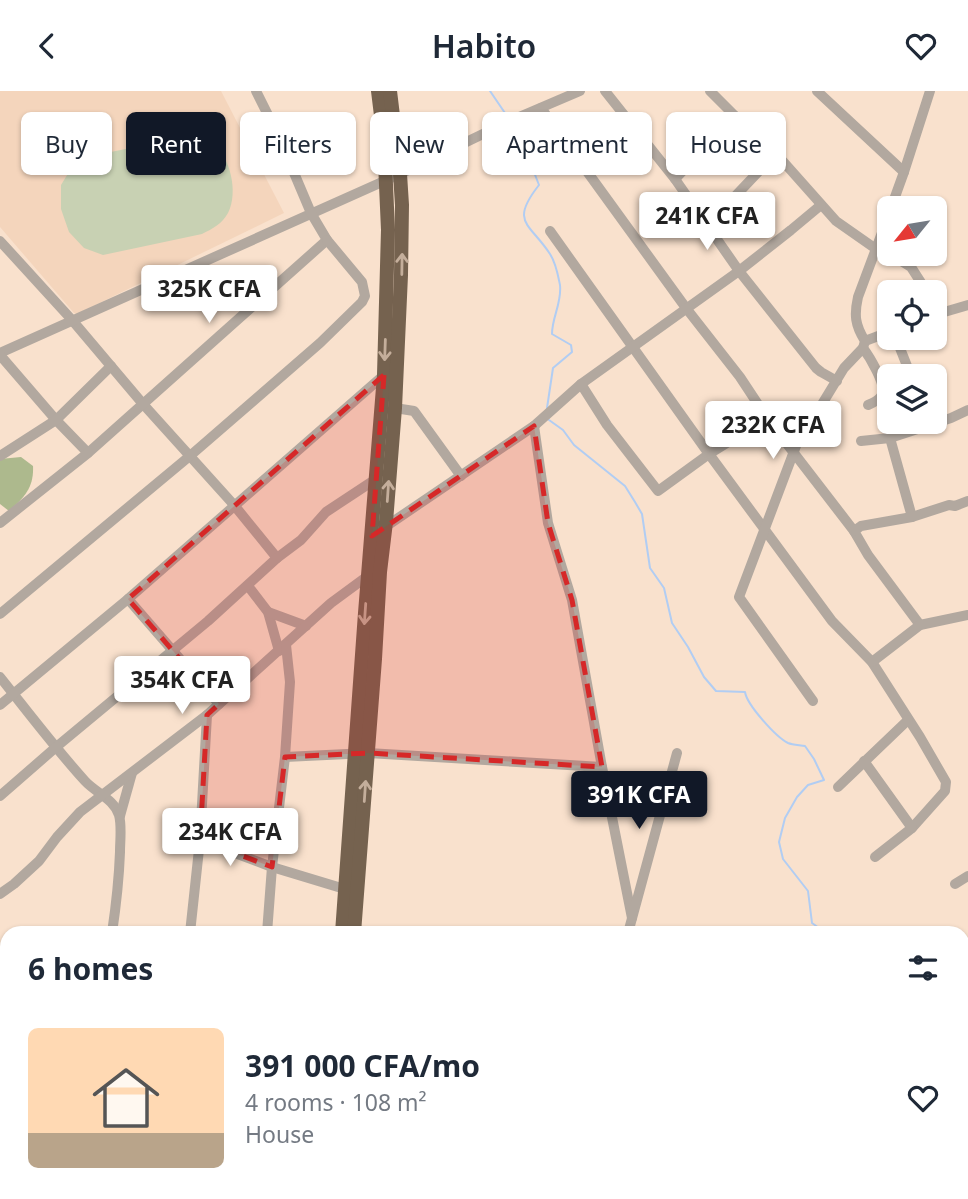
<!DOCTYPE html>
<html lang="en">
<head>
<meta charset="utf-8">
<style>
	:root { --surface:#fff; --page:#f6f6f7; --text:#1f2937; --muted:#747a83; --line:#e0e1e3; --accent:#111827 }
	body { margin:0; font-family:"Noto Sans",sans-serif; background:var(--page); color:var(--text); height:100vh; display:flex; flex-direction:column; font-size:26px; white-space:nowrap }
	* { box-sizing:border-box; margin:0 }
	p { font-size:23px; color:var(--muted) }
	.icon { flex:none; width:38px; height:38px; fill:none; stroke:currentColor; stroke-width:2; stroke-linecap:round; stroke-linejoin:round }
	.map { position:relative; flex:1; overflow:hidden }
	.side { position:absolute; left:0px; top:835px; width:970px; height:275px; display:flex; flex-direction:column; background:var(--surface); border-radius:21px 21px 0 0; box-shadow:0 2px 5px #0004 }
	.side>* { flex:none }
	.hud { position:absolute; left:21px; top:21px; width:928px; height:63px; display:flex; gap:14px }
	.needle { width:46px; rotate:240deg }
	.buttons { position:absolute; left:877px; top:105px; display:grid; gap:14px }
	.buttons a { display:grid; place-items:center; width:70px; height:70px; border-radius:10px; background:var(--surface); box-shadow:0 2px 5px #0004; font-size:35px }
	.price { position:absolute; translate:-50% -60px; padding:0 16px; border-radius:7px; background:#fff; color:#222; font-size:23px; line-height:46px; filter:drop-shadow(0 2px 4px #0008) }
	.price::after { content:''; position:absolute; left:50%; top:42px; width:21px; height:16px; margin-left:-10px; background:inherit; clip-path:polygon(0 0,100% 0,50% 100%) }
	.price.current { background:var(--accent); color:#fff }
	ul { padding:0; list-style:none }
	li { display:flex; align-items:center; gap:21px; height:175px; padding:0 28px }
	li+li { border-top:2px solid var(--line) }
	li span { display:grid; place-items:center; flex:none; width:196px; height:140px; border-radius:10px; color:#555 }
	li>.icon { margin-inline-start:auto }
	span .icon { width:84px; height:84px; fill:#fffc; stroke-width:1 }
	li b { font-size:30px }
	h2 { display:flex; justify-content:space-between; align-items:center; height:84px; padding:0 28px; font-size:30px }
	.tag { padding:0 24px; border-radius:10px; background:var(--surface); box-shadow:0 2px 5px #0004; font-size:24px; line-height:63px }
	.tag.current { background:var(--accent); color:#fff }
	header { display:flex; justify-content:space-between; align-items:center; height:91px; padding:0 28px; background:var(--surface); font-size:32px; font-weight:600 }
	.map>svg:first-child { display:block }
	.built { fill:#f4d5bc }
	.green { fill:#c8d1b3 }
	.forest { fill:#adb98d }
	.lines { fill:none; stroke-linecap:round; stroke-linejoin:round }
	.stream { stroke:#b1cdf3; stroke-width:2 }
	.minor { stroke:#b2a89f; stroke-width:10 }
	.highway { stroke:#75624f; stroke-width:14 }
	.oneway { stroke:#c4ae9b }
	.marked { fill:#d62828; fill-opacity:0.2; stroke:#d62828; stroke-width:5; stroke-dasharray:14 9; stroke-linejoin:round }
</style>
</head>
<body>
<header><svg class="icon" aria-label="back" viewBox="0 0 24 24"><path d="M15 5l-7 7 7 7"/></svg>Habito<svg class="icon" aria-label="heart" viewBox="0 0 24 24"><path d="M12 20l-8-8c-3-5 5-10 8-4 3-6 11-1 8 4z"/></svg></header>
<div class="map">
<svg width="968" height="1108" viewBox="0 0 968 1108">
	<rect width="100%" height="100%" fill="#f9e1cd"/>
	<!-- built -->
	<path class="built" d="M 0,0 L 221,0 L 284,122 L 77,223 L 74,222 L 0,136 Z"/>
	<!-- green -->
	<path class="green" d="M 195,44 C 200,46 207,47 211,50 C 230,64 239,101 228,122 C 222,133 212,138 202,143 L 103,164 L 84,157 L 69,141 L 61,118 L 61,94 L 72,76 L 86,66 Z"/>
	<!-- forest -->
	<path class="forest" d="M 21,366 L 33,375 C 34,396 25,406 9,420 L 0,413 L 0,368 Z"/>
	<g class="lines">
		<!-- stream -->
		<g class="stream">
			<path d="M 490,0 L 507,25"/>
			<path d="M 511,33 L 532,76 L 539,94 C 509,132 530,132 550,163 C 556,172 558,184 560,194 C 562,212 552,226 552,243 L 571,254 L 572,261 L 553,277 L 547,317"/>
			<path d="M 549,329 L 563,339 L 574,354 L 625,395 L 635,411 L 642,423 L 650,477 L 664,497 L 672,532 L 688,556 L 704,586 L 716,600 L 745,601 C 747,614 776,646 788,652 C 793,654 800,654 805,655 L 814,668 L 824,689 L 808,694 L 797,706 L 785,727 L 779,751 L 783,768 L 808,800 L 812,832 L 826,842"/>
			<path d="M 962,928 L 968,930"/>
		</g>
		<!-- minor -->
		<g class="minor">
			<path d="M 605,0 L 675,88 L 739,180 L 816,277 L 821,281 L 837,290"/>
			<path d="M 710,0 L 735,25 L 772,58 L 836,130 L 876,158 L 903,171 L 911,176 L 927,201"/>
			<path d="M 817,0 L 904,81"/>
			<path d="M 541,17 L 686,217 L 740,286 L 767,327 L 854,440 L 868,464 L 920,534"/>
			<path d="M 675,88 L 735,25"/>
			<path d="M 891,117 L 904,81 L 930,0"/>
			<path d="M 707,135 L 776,62"/>
			<path d="M 550,140 L 709,363 L 832,530 L 872,571 L 920,646 L 946,691 L 945,700 L 912,737 L 875,766"/>
			<path d="M 0,150 L 72,229 L 143,313 L 234,414 L 277,467"/>
			<path d="M 934,224 L 968,214"/>
			<path d="M 896,247 L 911,285"/>
			<path d="M 865,250 L 889,241"/>
			<path d="M 863,257 C 869,265 887,294 882,304 C 879,309 873,312 868,314"/>
			<path d="M 0,262 L 400,83 L 512,29 L 580,0"/>
			<path d="M 0,264 L 56,329 L 88,362"/>
			<path d="M 581,293 L 607,334 L 658,400 L 709,363 L 767,327"/>
			<path d="M 395,317 L 414,320 L 461,385"/>
			<path d="M 534,335 L 548,432 L 572,509 L 602,676 L 632,827"/>
			<path d="M 890,347 L 951,327 L 968,319"/>
			<path d="M 861,350 L 890,347 L 912,426"/>
			<path d="M 0,365 L 56,329 L 111,275"/>
			<path d="M 0,432 L 88,362 L 327,149 L 311,122 L 278,44 L 256,0"/>
			<path d="M 385,436 L 534,335 L 581,293 L 739,180 L 791,139 L 821,114"/>
			<path d="M 854,440 L 861,435 L 912,426 L 949,414 L 955,415 L 968,410"/>
			<path d="M 248,495 L 268,521 L 279,560"/>
			<path d="M 128,508 L 219,613"/>
			<path d="M 268,521 L 306,535"/>
			<path d="M 0,523 L 191,364 L 320,252 L 362,211 L 365,205 L 362,191 L 327,149"/>
			<path d="M 872,571 L 920,534 L 968,524"/>
			<path d="M 0,586 C 28,621 55,657 85,690 C 96,702 114,708 119,724 C 122,735 120,749 120,761 C 119,788 116,815 112,842"/>
			<path d="M 813,610 L 739,506 L 799,347 L 816,323 L 844,277 L 863,257 L 865,250 C 855,234 854,224 858,206 L 889,123"/>
			<path d="M 0,614 L 128,508 L 384,284"/>
			<path d="M 285,666 L 368,662 L 602,676"/>
			<path d="M 864,670 L 912,737"/>
			<path d="M 838,696 L 908,629"/>
			<path d="M 0,705 L 55,657 L 208,530 L 277,467 L 301,449 L 326,421 L 376,388"/>
			<path d="M 120,725 L 132,682"/>
			<path d="M 200,749 L 272,776 L 348,799"/>
			<path d="M 955,793 L 968,785"/>
			<path d="M 0,803 L 14,793 L 39,770 L 57,746 L 80,721 L 207,624 L 331,512 L 369,484"/>
			<path d="M 354,839 L 379,842"/>
			<path d="M 190,842 L 200,749 L 207,624"/>
			<path d="M 267,842 L 272,776 L 285,666 L 290,591 L 286,554"/>
			<path d="M 628,842 L 677,662"/>
			<path d="M 42,1108 L 44,1102"/>
			<path d="M 542,1108 L 544,1102"/>
		</g>
		<!-- highway -->
		<g class="highway">
			<path d="M 342,842 L 365,522 L 384,284 L 388,139 L 384,49 L 378,0"/>
			<path d="M 354,842 L 375,568 L 380,481 L 386,431 L 395,317 L 401,184 L 402,114 L 400,83 L 390,0"/>
			<path d="M 321,1108 L 322,1102"/>
			<path d="M 334,1108 L 334,1102"/>
		</g>
	</g>
	<!-- one-way arrows -->
	<defs><path id="oneway-shaft" d="M-6 0H5M1.5-3L5.5 0L1.5 3" fill="none" stroke-width="1.6" stroke-linecap="round" stroke-linejoin="round" transform="scale(1.75)"/></defs>
	<g class="oneway">
		<use href="#oneway-shaft" transform="translate(402 173) rotate(-89)"/>
		<use href="#oneway-shaft" transform="translate(385 259) rotate(92)"/>
		<use href="#oneway-shaft" transform="translate(388 400) rotate(-86)"/>
		<use href="#oneway-shaft" transform="translate(365 523) rotate(94)"/>
		<use href="#oneway-shaft" transform="translate(365 700) rotate(-86)"/>
	</g>
	<!-- marked area -->
	<path class="marked" d="M 384,284 L 372,445 L 534,335 L 548,432 L 572,509 L 602,676 L 368,662 L 285,666 L 272,776 L 200,749 L 207,624 L 219,613 L 128,508 Z"/>
</svg>
<div class="buttons">
<a><svg class="needle" viewBox="-14 -14 28 28"><path d="M0-13l5 13h-10z" fill="#e53935"/><path d="M0 13l5-13h-10z" fill="#747a83"/></svg></a>
<a><svg class="icon" aria-label="locate" viewBox="0 0 24 24"><circle cx="12" cy="12" r="6"/><path d="M12 2v4M12 18v4M2 12h4M18 12h4"/></svg></a>
<a><svg class="icon" aria-label="layers" viewBox="0 0 24 24"><path d="M12 4l9 5-9 5-9-5zM3 14l9 5 9-5"/></svg></a>
</div>
<b class="price" style="left:707px;top:161px">241K CFA</b>
<b class="price" style="left:209px;top:234px">325K CFA</b>
<b class="price" style="left:773px;top:370px">232K CFA</b>
<b class="price" style="left:182px;top:625px">354K CFA</b>
<b class="price current" style="left:639px;top:740px">391K CFA</b>
<b class="price" style="left:230px;top:777px">234K CFA</b>
<div class="hud">
<a class="tag">Buy</a>
<a class="tag current">Rent</a>
<a class="tag">Filters</a>
<a class="tag">New</a>
<a class="tag">Apartment</a>
<a class="tag">House</a>
</div>
<section class="side">
<h2>6 homes<svg class="icon" aria-label="filters" viewBox="0 0 24 24"><path d="M4 7h16M4 17h16"/><circle cx="9" cy="7" r="2"/><circle cx="15" cy="17" r="2"/></svg></h2>
<ul>
<li><span style="background:linear-gradient(#ffd9b3 75%,#b9a48a 0)"><svg class="icon" aria-label="home" viewBox="0 0 24 24"><path d="M3 11l9-7 9 7M6 9v11h12V9"/></svg></span><div><b>391 000 CFA/mo</b><p>4 rooms · 108 m²</p><p>House</p></div><svg class="icon" aria-label="heart" viewBox="0 0 24 24"><path d="M12 20l-8-8c-3-5 5-10 8-4 3-6 11-1 8 4z"/></svg></li>
</ul>
</section>
</div>
</body>
</html>
